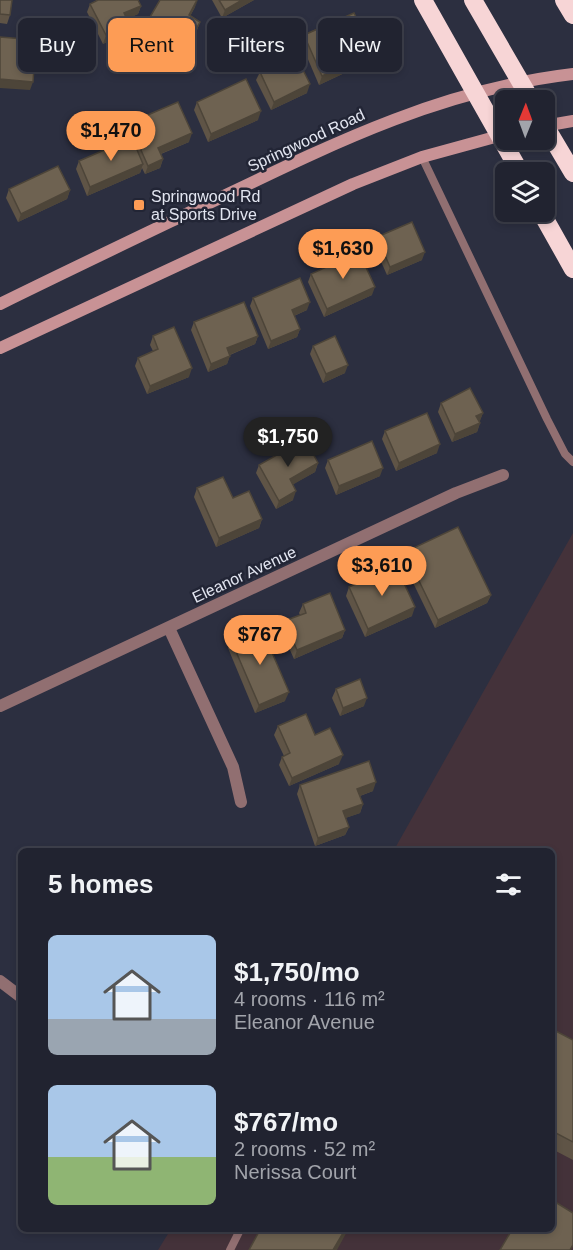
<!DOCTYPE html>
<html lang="en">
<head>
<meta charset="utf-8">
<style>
	:root { --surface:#212330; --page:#292b38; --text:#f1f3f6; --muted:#a2a4ab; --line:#3e404c; --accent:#fd9c55 }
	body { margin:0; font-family:Arial,sans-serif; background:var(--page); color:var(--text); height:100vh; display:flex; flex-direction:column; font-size:22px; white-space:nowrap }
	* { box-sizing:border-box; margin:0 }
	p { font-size:20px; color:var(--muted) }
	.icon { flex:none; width:33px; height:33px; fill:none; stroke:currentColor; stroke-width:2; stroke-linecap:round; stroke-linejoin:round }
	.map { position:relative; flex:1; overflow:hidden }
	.side { position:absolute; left:18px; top:848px; width:537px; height:384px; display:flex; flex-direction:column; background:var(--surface); border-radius:9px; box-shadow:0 3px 9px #0003,0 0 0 2px var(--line) }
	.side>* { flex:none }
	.top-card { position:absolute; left:18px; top:18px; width:537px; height:54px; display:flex; gap:12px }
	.needle { width:39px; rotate:1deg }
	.controls { position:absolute; left:495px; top:90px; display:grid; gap:12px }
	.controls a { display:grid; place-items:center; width:60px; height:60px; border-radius:9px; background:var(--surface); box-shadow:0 3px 9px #0003,0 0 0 2px var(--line); font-size:30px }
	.price { position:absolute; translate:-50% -51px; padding:0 14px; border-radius:21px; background:var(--accent); color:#111; font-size:20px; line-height:39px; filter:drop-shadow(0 2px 3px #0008) }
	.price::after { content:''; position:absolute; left:50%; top:36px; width:18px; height:14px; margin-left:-9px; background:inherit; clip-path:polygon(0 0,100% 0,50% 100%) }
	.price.current { background:#222; color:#fff }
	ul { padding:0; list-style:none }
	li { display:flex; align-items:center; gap:18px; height:150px; padding:0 30px }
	li span { display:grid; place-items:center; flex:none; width:168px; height:120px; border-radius:9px; color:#555 }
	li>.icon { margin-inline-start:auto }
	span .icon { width:72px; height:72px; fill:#fffc; stroke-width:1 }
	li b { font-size:26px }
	h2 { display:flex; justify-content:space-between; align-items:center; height:72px; padding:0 30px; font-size:26px }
	.pill { padding:0 21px; border-radius:9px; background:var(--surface); box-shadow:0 3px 9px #0003,0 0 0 2px var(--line); font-size:21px; line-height:54px }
	.pill.current { background:var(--accent); color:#111 }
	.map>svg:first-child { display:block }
	.commercial { fill:#44323a }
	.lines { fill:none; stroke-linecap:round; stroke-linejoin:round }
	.service { stroke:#916f71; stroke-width:8 }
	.minor { stroke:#916f71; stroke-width:12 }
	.secondary { stroke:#c89295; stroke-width:12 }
	.motorway { stroke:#f7d5d6; stroke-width:18 }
	.wall { fill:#5f5446 }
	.shaded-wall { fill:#4d4539 }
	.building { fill:#6e6251; stroke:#4d4539; stroke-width:1.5 }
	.poi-dot { fill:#fd9c55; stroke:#222535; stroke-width:2 }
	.labels { text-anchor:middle; stroke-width:5; stroke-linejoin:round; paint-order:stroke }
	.street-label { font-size:16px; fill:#e2e5f0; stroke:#222535 }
	.poi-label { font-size:16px; fill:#e2e5f0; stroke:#222535; text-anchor:start }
</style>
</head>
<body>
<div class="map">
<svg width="573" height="1250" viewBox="0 0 573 1250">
	<rect width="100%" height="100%" fill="#2c2f40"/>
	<!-- commercial -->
	<path class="commercial" d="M 573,533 L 573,1250 L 158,1250 L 171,1229 L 552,1228 L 552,850 L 394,850 Z"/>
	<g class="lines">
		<!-- service -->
		<g class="service">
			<path d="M 422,157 L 547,419 L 565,454 L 573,462"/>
			<path d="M 230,1250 L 241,1228"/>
		</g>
		<!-- minor -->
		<g class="minor">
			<path d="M 169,628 L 233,767 L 241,802"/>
			<path d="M 0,706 L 456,493 L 503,475"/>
			<path d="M 0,981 L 21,997"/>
		</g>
		<!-- secondary -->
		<g class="secondary">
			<path d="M 544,126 L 573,121"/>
			<path d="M 0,304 C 75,267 151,231 226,195 C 340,140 446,89 573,74"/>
			<path d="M 0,348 L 353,184 L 422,157 L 506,134"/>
		</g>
		<!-- motorway -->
		<g class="motorway">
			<path d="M 423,0 L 520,172"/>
			<path d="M 473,0 L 531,100"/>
			<path d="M 564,0 L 573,15"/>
			<path d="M 544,124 L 573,173"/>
			<path d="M 541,212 L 573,269"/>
		</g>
	</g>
	<!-- wall -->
	<g class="wall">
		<path d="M 0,0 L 10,15 L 7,24 L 0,23 Z"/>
		<path d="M 212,0 L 254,0 L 222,18 Z"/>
		<path d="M 90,4 L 141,6 L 138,14 L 127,19 L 126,32 L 103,44 L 87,12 Z"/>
		<path d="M 195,7 L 190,16 L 200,22 L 197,30 L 177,65 L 137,43 L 140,34 Z"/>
		<path d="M 304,35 L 370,61 L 319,85 L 301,43 Z"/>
		<path d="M 260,72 L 307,93 L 271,110 L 256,80 Z"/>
		<path d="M 197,102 L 258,120 L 208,142 L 194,110 Z"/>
		<path d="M 129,123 L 189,142 L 161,154 L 163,159 L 160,168 L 145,174 L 142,168 L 140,173 L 87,196 L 76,169 L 79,161 L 130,139 L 126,131 Z"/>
		<path d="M 9,189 L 70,190 L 67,199 L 18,222 L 6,198 Z"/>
		<path d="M 377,237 L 422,260 L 387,275 L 374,246 Z"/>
		<path d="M 311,274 L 372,295 L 324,317 L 308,282 Z"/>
		<path d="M 253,298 L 307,310 L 294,316 L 300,329 L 297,337 L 268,349 L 250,306 Z"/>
		<path d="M 194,322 L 258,336 L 255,344 L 230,355 L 227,364 L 208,372 L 191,330 Z"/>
		<path d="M 153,336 L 189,377 L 147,394 L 135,366 L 138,358 L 153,351 L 150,345 Z"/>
		<path d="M 313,346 L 345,373 L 323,383 L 310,354 Z"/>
		<path d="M 441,403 L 483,413 L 479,422 L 480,423 L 477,432 L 452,442 L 438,412 Z"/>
		<path d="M 385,431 L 437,453 L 396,471 L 382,439 Z"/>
		<path d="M 328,460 L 380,476 L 336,495 L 325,468 Z"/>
		<path d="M 318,463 L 315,472 L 293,484 L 293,500 L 276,509 L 256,473 L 259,465 Z"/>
		<path d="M 197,488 L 233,498 L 262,519 L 259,528 L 216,547 L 194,497 Z"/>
		<path d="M 405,552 L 491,595 L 487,603 L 435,628 L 402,560 Z"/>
		<path d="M 349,587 L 412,616 L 365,637 L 346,596 Z"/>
		<path d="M 303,604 L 345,630 L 342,638 L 294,659 L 281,630 L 284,621 L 300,615 L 299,613 Z"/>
		<path d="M 231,640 L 285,701 L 255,713 L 228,648 Z"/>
		<path d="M 336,689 L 364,706 L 340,716 L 332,698 Z"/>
		<path d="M 278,726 L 315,735 L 339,764 L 289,786 L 279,765 L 282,757 L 284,756 L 274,735 Z"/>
		<path d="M 300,785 L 373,791 L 360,796 L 363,804 L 360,813 L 345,818 L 349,827 L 345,835 L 315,846 L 297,794 Z"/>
		<path d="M 552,1029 L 573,1040 L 573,1160 L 552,1149 Z"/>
	</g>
	<!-- shaded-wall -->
	<g class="shaded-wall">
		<path d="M 198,0 L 195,7 L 186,24 L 189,15 Z"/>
		<path d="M 242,0 L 254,0 L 222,18 L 225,10 Z"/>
		<path d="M 141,6 L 138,14 L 121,22 L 124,13 Z"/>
		<path d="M 200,22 L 197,30 L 177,65 L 180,57 Z"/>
		<path d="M 129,24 L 126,32 L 103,44 L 106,35 Z"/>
		<path d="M 373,52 L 370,61 L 319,85 L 322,76 Z"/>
		<path d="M 0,79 L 33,82 L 30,90 L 0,88 Z"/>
		<path d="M 310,84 L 307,93 L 271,110 L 274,102 Z"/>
		<path d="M 261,111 L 258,120 L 208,142 L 211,134 Z"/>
		<path d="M 192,133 L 189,142 L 155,156 L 158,148 Z"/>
		<path d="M 163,159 L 160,168 L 145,174 L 148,166 Z"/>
		<path d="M 143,164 L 140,173 L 87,196 L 90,187 Z"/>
		<path d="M 70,190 L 67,199 L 18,222 L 21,214 Z"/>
		<path d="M 425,252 L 422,260 L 387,275 L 390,267 Z"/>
		<path d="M 375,287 L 372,295 L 324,317 L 327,309 Z"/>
		<path d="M 310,302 L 307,310 L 289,318 L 292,310 Z"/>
		<path d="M 300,329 L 297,337 L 268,349 L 271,341 Z"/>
		<path d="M 258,336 L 255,344 L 224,357 L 227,348 Z"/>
		<path d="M 230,356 L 227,364 L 208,372 L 211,364 Z"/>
		<path d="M 348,365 L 345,373 L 323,383 L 326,374 Z"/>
		<path d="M 192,368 L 189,377 L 147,394 L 150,386 Z"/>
		<path d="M 483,413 L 480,421 L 473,424 L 476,416 Z"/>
		<path d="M 480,423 L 477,432 L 452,442 L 455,434 Z"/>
		<path d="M 440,444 L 437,453 L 396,471 L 399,463 Z"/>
		<path d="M 318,463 L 315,472 L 287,488 L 290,479 Z"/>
		<path d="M 383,468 L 380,476 L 336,495 L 339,486 Z"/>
		<path d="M 296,491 L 293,500 L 276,509 L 279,501 Z"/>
		<path d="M 262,519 L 259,528 L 216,547 L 219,538 Z"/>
		<path d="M 491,595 L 487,603 L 435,628 L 438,620 Z"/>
		<path d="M 415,607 L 412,616 L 365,637 L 368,629 Z"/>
		<path d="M 345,630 L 342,638 L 294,659 L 297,650 Z"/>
		<path d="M 289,692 L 285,701 L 255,713 L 259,705 Z"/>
		<path d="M 367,698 L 364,706 L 340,716 L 343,708 Z"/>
		<path d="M 343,755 L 339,764 L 289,786 L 292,778 Z"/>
		<path d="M 376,782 L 373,791 L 354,798 L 357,789 Z"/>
		<path d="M 363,804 L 360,813 L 340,820 L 343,811 Z"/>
		<path d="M 349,827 L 345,835 L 315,846 L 318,838 Z"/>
		<path d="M 346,1228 L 349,1228 L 337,1250 L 333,1250 Z"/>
	</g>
	<!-- building -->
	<g class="building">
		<path d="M 0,0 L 12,0 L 10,15 L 0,14 Z"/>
		<path d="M 98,0 L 138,0 L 141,6 L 124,13 L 129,24 L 106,35 L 90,4 Z"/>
		<path d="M 160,0 L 197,0 L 189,15 L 200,22 L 180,57 L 140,34 Z"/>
		<path d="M 219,0 L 242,0 L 225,10 Z"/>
		<path d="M 354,13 L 373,52 L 322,76 L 304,35 Z"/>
		<path d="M 0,37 L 36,40 L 33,82 L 0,79 Z"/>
		<path d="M 295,54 L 310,84 L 274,102 L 260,72 Z"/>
		<path d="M 246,79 L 261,111 L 211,134 L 197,102 Z"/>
		<path d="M 178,102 L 192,133 L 158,148 L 163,159 L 148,166 L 129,123 Z"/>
		<path d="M 132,138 L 143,164 L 90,187 L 79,161 Z"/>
		<path d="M 58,166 L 70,190 L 21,214 L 9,189 Z"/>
		<path d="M 412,222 L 425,252 L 390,267 L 377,237 Z"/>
		<path d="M 359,252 L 375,287 L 327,309 L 311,274 Z"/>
		<path d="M 300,278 L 310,302 L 292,310 L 300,329 L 271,341 L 253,298 Z"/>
		<path d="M 244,302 L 258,336 L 227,348 L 230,356 L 211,364 L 194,322 Z"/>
		<path d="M 174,327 L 192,368 L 150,386 L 138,358 L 158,349 L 153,336 Z"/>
		<path d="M 335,336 L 348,365 L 326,374 L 313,346 Z"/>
		<path d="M 470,388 L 483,413 L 476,416 L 480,423 L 455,434 L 441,403 Z"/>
		<path d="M 427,413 L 440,444 L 399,463 L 385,431 Z"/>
		<path d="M 305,439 L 318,463 L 290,479 L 296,491 L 279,501 L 259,465 Z"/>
		<path d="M 372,441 L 383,468 L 339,486 L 328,460 Z"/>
		<path d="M 223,477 L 233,498 L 249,491 L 262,519 L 219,538 L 197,488 Z"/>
		<path d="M 458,527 L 491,595 L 438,620 L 405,552 Z"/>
		<path d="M 396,566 L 415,607 L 368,629 L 349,587 Z"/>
		<path d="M 330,593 L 345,630 L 297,650 L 284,621 L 306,613 L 303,604 Z"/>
		<path d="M 261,627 L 289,692 L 259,705 L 231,640 Z"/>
		<path d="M 360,679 L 367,698 L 343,708 L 336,689 Z"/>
		<path d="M 306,714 L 315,735 L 330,728 L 343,755 L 292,778 L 282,757 L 290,753 L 278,726 Z"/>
		<path d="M 369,761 L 376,782 L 357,789 L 363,804 L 343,811 L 349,827 L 318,838 L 300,785 Z"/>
		<path d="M 552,1029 L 573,1040 L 573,1142 L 552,1131 Z"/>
		<path d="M 552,1200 L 573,1213 L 573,1245 L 570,1250 L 500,1250 L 513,1228 L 552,1228 Z"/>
		<path d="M 261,1228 L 346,1228 L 333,1250 L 249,1250 Z"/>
	</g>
	<!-- markers -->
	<rect class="poi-dot" x="133" y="199" width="12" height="12" rx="3"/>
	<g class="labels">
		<!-- street labels -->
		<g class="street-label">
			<text transform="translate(306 140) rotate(-25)" y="6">Springwood Road</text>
			<text transform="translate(244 574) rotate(-25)" y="6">Eleanor Avenue</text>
		</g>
		<!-- poi labels -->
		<g class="poi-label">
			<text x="151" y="202">Springwood Rd<tspan x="151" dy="18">at Sports Drive</tspan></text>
		</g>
	</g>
</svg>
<div class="controls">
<a><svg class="needle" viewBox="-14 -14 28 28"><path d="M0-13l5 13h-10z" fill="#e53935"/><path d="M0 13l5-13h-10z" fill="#a2a4ab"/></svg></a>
<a><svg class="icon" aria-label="layers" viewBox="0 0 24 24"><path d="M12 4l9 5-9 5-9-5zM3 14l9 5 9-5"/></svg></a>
</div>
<b class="price" style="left:111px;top:162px">$1,470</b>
<b class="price" style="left:343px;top:280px">$1,630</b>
<b class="price current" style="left:288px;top:468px">$1,750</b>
<b class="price" style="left:382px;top:597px">$3,610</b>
<b class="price" style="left:260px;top:666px">$767</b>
<div class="top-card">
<a class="pill">Buy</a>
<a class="pill current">Rent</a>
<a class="pill">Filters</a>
<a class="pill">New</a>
</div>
<section class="side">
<h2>5 homes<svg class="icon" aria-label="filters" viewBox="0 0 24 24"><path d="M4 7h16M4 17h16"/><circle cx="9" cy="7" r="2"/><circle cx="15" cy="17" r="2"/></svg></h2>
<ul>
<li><span style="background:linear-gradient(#a9c7e8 70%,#9aa5b1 0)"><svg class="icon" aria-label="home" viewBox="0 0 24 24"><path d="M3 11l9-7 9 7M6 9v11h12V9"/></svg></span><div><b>$1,750/mo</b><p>4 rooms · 116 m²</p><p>Eleanor Avenue</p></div></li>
<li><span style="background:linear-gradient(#a9c7e8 60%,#8fb573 0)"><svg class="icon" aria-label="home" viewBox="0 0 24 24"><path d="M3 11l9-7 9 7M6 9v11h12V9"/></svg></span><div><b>$767/mo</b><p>2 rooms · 52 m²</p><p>Nerissa Court</p></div></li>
</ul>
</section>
</div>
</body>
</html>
